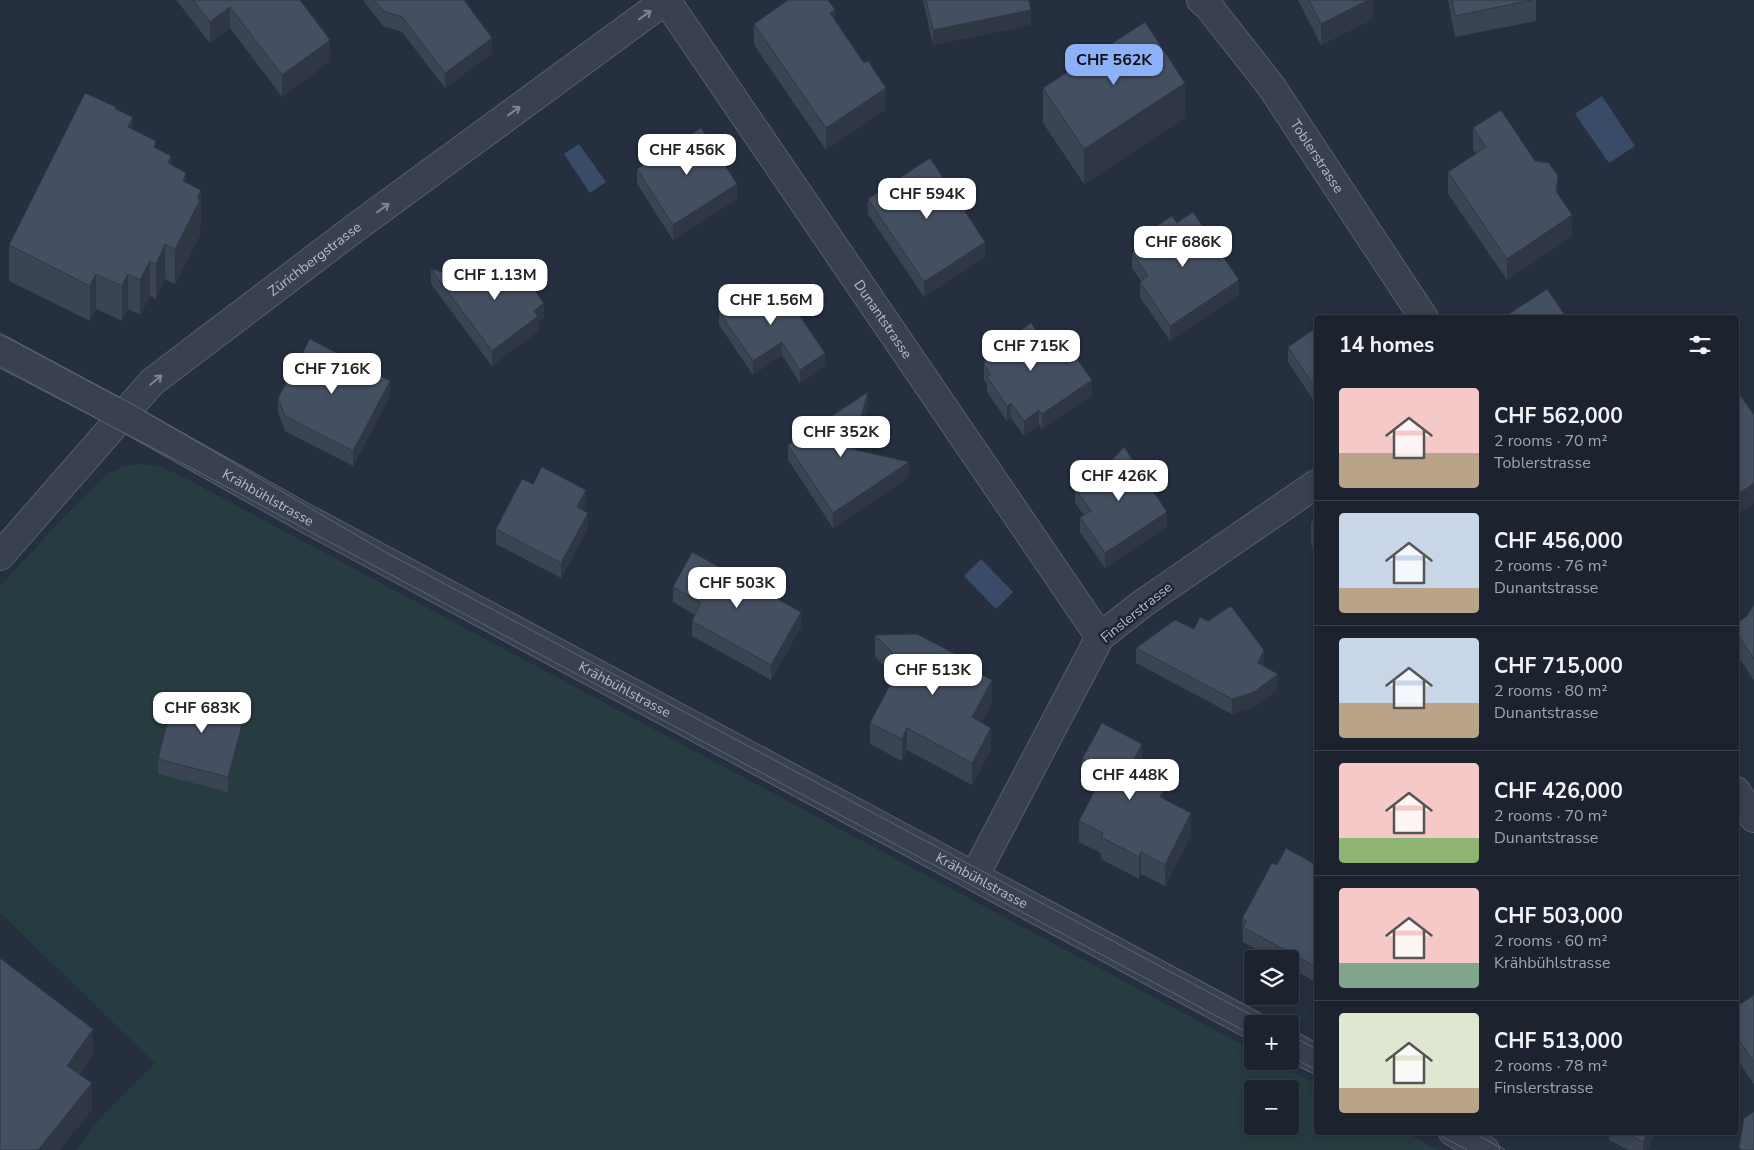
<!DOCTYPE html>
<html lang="en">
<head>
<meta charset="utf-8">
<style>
	:root { --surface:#1c232f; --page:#292f3b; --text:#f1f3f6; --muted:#a0a4aa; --line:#3a404b; --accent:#8cb1f8 }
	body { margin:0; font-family:"Nunito Sans",sans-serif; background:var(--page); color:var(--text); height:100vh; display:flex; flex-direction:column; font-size:19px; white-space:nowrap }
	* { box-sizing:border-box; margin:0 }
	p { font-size:16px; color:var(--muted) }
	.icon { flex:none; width:28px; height:28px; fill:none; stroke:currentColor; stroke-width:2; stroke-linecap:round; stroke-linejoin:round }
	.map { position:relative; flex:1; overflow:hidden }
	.panel { position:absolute; left:1314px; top:315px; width:425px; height:820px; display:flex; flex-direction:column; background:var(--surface); border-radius:5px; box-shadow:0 2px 8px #0003,0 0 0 1px var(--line) }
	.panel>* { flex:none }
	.controls { position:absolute; left:1244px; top:950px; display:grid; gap:10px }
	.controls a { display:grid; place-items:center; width:55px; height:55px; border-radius:5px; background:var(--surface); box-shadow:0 2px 8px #0003,0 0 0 1px var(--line); font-size:25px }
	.price { position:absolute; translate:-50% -42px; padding:0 11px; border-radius:10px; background:#fff; color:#222; font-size:16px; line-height:32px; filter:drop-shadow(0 1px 2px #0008) }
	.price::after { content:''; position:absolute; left:50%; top:30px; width:15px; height:11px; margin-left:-8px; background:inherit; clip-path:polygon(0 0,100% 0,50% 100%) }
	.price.active { background:var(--accent); color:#111 }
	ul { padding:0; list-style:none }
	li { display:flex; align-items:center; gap:15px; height:125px; padding:0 25px }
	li+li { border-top:1px solid var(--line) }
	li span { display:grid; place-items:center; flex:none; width:140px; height:100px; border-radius:5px; color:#555 }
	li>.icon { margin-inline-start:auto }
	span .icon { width:60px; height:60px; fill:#fffc; stroke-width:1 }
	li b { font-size:21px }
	h2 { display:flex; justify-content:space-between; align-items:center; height:60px; padding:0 25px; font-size:21px }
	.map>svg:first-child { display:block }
	.green { fill:#273c40; fill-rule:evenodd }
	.water { fill:#3a4b68 }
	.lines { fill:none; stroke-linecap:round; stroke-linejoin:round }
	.minor-casing { stroke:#575f6d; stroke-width:30 }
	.tertiary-casing { stroke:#575f6d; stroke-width:30 }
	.minor { stroke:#39414f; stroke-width:28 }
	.tertiary { stroke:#39414f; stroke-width:28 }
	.tram { stroke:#5b6576; stroke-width:1 }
	.wall { fill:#3a4453 }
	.shaded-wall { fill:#303744 }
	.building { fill:#444f61; stroke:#303744 }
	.oneway { stroke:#7d8593 }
	.labels { text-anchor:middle; stroke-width:5; stroke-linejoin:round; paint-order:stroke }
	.street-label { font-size:14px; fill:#b5bcca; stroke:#1e2634 }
</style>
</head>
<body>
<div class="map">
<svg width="1754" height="1150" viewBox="0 0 1754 1150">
	<rect width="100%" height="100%" fill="#252f3f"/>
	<!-- green -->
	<path class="green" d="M 138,464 L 159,466 L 187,479 L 1252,1050 L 1252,1061 L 1273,1061 L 1316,1084 L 1316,1132 L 1406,1133 L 1439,1150 L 76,1150 L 101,1117 L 155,1063 L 0,913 L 0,586 L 68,513 L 106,475 L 121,467 ZM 1252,1089 L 1290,1089 L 1290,1126 L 1252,1126 Z"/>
	<!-- water -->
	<g class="water">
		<path d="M 1602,96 L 1635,146 L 1609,163 L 1575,114 Z"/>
		<path d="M 579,144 L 606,182 L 590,193 L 564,154 Z"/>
		<path d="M 981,559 L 1013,592 L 996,609 L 964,576 Z"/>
	</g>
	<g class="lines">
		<!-- minor casing -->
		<g class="minor-casing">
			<g id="minor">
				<path id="s1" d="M 666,0 L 1100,637"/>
				<path id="s2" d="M 1201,0 L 1209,7 L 1271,86 L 1424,318"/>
				<path id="s3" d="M 0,556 L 152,382 L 355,228 L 666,0"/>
				<path d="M 1736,791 L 1754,818"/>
				<path d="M 975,875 L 1100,637 L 1142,604 L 1316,484"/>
			</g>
		</g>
		<!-- tertiary casing -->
		<g class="tertiary-casing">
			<g id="tertiary">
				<path id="s4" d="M 0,350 L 123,416 L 307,519 L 1252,1025"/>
				<path d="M 1290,1045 L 1316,1059"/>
				<path d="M 1453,1132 L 1485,1150"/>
			</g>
		</g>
		<!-- minor -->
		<use href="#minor" class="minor"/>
		<!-- tertiary -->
		<use href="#tertiary" class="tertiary"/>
		<!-- tram -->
		<g class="tram">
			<path d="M 0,333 L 136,406 L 387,553 L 1268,1024"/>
			<path d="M 0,368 L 197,471 L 1252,1035"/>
			<path d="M 1290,1035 L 1316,1049"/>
			<path d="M 1290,1056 L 1316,1070"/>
			<path d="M 1434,1132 L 1467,1150"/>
			<path d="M 1472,1132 L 1505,1150"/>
		</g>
	</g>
	<!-- wall -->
	<g class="wall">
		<path d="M 176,0 L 300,0 L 330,61 L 282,97 L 230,28 L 210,43 Z"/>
		<path d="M 364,0 L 464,0 L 492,53 L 445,88 L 402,32 L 383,26 L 364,2 Z"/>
		<path d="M 923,0 L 1029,0 L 1031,25 L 933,45 Z"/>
		<path d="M 1298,0 L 1373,0 L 1373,19 L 1321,45 Z"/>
		<path d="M 1448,0 L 1536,0 L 1536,21 L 1455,37 Z"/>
		<path d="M 835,20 L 886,109 L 826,150 L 754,45 L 754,24 Z"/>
		<path d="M 1043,88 L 1185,118 L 1084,184 L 1043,123 Z"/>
		<path d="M 116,109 L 133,130 L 156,149 L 186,183 L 201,225 L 200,228 L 200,235 L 175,284 L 165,279 L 156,299 L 150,296 L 140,315 L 128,309 L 122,321 L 96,309 L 90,321 L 9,281 L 9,245 Z"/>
		<path d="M 1473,128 L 1558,194 L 1572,236 L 1507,280 L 1448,194 L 1448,172 L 1476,154 L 1473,150 Z"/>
		<path d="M 637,169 L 737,199 L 673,240 L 637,184 Z"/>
		<path d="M 868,199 L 985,257 L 924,297 L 868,214 Z"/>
		<path d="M 1177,223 L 1239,295 L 1170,341 L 1140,297 L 1140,282 L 1141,281 L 1132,268 L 1132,253 L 1146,244 L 1146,233 Z"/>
		<path d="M 501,266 L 544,318 L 538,322 L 538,331 L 492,366 L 431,284 L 431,269 L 472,280 Z"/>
		<path d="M 771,298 L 825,366 L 800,383 L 782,355 L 753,375 L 719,325 L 719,312 Z"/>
		<path d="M 1316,328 L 1316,404 L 1288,362 L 1288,347 Z"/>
		<path d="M 1055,357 L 1092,395 L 1042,429 L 1039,425 L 1024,436 L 1011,418 L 1007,421 L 987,392 L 987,384 L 984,380 L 984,365 Z"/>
		<path d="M 390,396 L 353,466 L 285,431 L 278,412 L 278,398 Z"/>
		<path d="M 868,407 L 856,450 L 909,477 L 833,528 L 788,460 L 788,445 Z"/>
		<path d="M 533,484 L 586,505 L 583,511 L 588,528 L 561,578 L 496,544 L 496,529 Z"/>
		<path d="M 1075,488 L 1167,527 L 1105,568 L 1080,532 L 1080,517 L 1084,515 L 1075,503 Z"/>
		<path d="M 1316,519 L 1316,551 L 1311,544 L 1311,522 Z"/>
		<path d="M 673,587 L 801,627 L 771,680 L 692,636 L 692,621 L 695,615 L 673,602 Z"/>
		<path d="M 1754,605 L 1754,680 L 1736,654 L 1736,624 L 1747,616 Z"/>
		<path d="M 875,635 L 974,671 L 992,702 L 981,722 L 991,749 L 972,785 L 907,750 L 902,761 L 870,744 L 870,723 L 895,676 L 875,657 Z"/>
		<path d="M 1136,648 L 1264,665 L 1263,666 L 1278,689 L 1254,707 L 1232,714 L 1136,663 Z"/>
		<path d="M 246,725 L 228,792 L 158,774 L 158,759 Z"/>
		<path d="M 1082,759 L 1142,765 L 1137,776 L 1164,799 L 1191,835 L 1165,886 L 1141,874 L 1139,879 L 1101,859 L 1101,853 L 1079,842 L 1079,821 L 1097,788 L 1082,780 Z"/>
		<path d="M 1277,865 L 1316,865 L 1316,982 L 1290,968 L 1290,959 L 1273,959 L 1243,942 L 1242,919 Z"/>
		<path d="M 1754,995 L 1754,1084 L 1736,1058 L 1736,1007 Z"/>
		<path d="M 1609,1132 L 1656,1132 L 1647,1150 L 1628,1150 L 1609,1140 Z"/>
	</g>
	<!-- shaded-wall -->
	<g class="shaded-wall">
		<path d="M 1368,0 L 1373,0 L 1373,19 L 1321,45 L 1321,24 Z"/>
		<path d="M 230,7 L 230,28 L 210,43 L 210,22 Z"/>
		<path d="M 835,10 L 835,31 L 830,13 Z"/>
		<path d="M 1031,10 L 1031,25 L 933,45 L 933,30 Z"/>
		<path d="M 492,38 L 492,53 L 445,88 L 445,73 Z"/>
		<path d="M 330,40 L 330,61 L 282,97 L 282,75 Z"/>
		<path d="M 1185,83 L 1185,118 L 1084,184 L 1084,149 Z"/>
		<path d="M 886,88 L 886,109 L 826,150 L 826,128 Z"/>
		<path d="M 133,117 L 133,153 L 128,127 Z"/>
		<path d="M 171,156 L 171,192 L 168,163 Z"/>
		<path d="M 186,173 L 186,208 L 183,181 Z"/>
		<path d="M 1558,176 L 1558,197 L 1556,191 Z"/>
		<path d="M 737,184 L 737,199 L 673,240 L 673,225 Z"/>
		<path d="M 201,190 L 201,225 L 200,228 L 200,235 L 175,284 L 175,249 Z"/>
		<path d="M 1572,215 L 1572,236 L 1507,280 L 1507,259 Z"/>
		<path d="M 985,242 L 985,257 L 924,297 L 924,282 Z"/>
		<path d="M 165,244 L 165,279 L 156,299 L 156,264 Z"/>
		<path d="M 150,261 L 150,296 L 140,315 L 140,280 Z"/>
		<path d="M 96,274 L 96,309 L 90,321 L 90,286 Z"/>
		<path d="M 128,274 L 128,309 L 122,321 L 122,286 Z"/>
		<path d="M 1239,280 L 1239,295 L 1170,341 L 1170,326 Z"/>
		<path d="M 544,303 L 544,318 L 538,322 L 538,331 L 492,366 L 492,351 L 534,311 Z"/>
		<path d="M 782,342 L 782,355 L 753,375 L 753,361 Z"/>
		<path d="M 825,353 L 825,366 L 800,383 L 800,370 Z"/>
		<path d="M 1092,380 L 1092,395 L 1042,429 L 1042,414 Z"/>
		<path d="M 390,381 L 390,396 L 353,466 L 353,451 Z"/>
		<path d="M 868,392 L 868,407 L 852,464 L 852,449 Z"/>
		<path d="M 1011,403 L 1011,418 L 1007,421 L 1007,406 Z"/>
		<path d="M 1039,410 L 1039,425 L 1024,436 L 1024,421 Z"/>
		<path d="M 909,462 L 909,477 L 833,528 L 833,513 Z"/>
		<path d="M 1754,483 L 1754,503 L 1736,515 L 1736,496 Z"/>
		<path d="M 586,490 L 586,505 L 577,522 L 577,507 Z"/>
		<path d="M 1167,512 L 1167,527 L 1105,568 L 1105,553 Z"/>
		<path d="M 588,513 L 588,528 L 561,578 L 561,563 Z"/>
		<path d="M 801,612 L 801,627 L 771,680 L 771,665 Z"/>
		<path d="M 1264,650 L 1264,665 L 1258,678 L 1258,663 Z"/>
		<path d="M 1278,674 L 1278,689 L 1254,707 L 1232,714 L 1232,699 Z"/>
		<path d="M 992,680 L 992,702 L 972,739 L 972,717 Z"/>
		<path d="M 246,710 L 246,725 L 228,792 L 228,777 Z"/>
		<path d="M 907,728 L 907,750 L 902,761 L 902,739 Z"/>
		<path d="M 991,728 L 991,749 L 972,785 L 972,763 Z"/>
		<path d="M 1142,744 L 1142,765 L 1128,793 L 1128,771 Z"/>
		<path d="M 1164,790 L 1164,812 L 1160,797 Z"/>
		<path d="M 1191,813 L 1191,835 L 1165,886 L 1165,865 Z"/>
		<path d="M 1141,852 L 1141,874 L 1139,879 L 1139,857 Z"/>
		<path d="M 1739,917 L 1739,931 L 1736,934 L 1736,919 Z"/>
		<path d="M 93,1029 L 93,1056 L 67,1094 L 67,1066 Z"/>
		<path d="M 92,1083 L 92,1110 L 60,1150 L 38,1150 Z"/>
		<path d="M 1648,1132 L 1656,1132 L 1647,1150 L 1643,1150 L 1643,1142 Z"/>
	</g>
	<!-- building -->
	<g class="building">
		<path d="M 193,0 L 300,0 L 330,40 L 282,75 L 230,7 L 210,22 Z"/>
		<path d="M 374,0 L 464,0 L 492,38 L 445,73 L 402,17 L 383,11 Z"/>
		<path d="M 788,0 L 828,0 L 835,10 L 830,13 L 864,63 L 868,61 L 886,88 L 826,128 L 754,24 Z"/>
		<path d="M 926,0 L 1029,0 L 1031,10 L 933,30 Z"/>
		<path d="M 1309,0 L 1368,0 L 1321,24 Z"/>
		<path d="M 1452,0 L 1532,0 L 1455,16 Z"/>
		<path d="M 1145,22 L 1185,83 L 1084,149 L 1043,88 Z"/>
		<path d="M 85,93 L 116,107 L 115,109 L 133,117 L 128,127 L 156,141 L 154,147 L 171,156 L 168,163 L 186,173 L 183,181 L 201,190 L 197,198 L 200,200 L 175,249 L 165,244 L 156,264 L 150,261 L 140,280 L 128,274 L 122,286 L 96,274 L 90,286 L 9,245 Z"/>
		<path d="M 1501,110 L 1535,161 L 1549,163 L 1558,176 L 1556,191 L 1572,215 L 1507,259 L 1448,172 L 1486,147 L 1473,128 Z"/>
		<path d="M 701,128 L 737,184 L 673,225 L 637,169 Z"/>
		<path d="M 930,158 L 985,242 L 924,282 L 868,199 Z"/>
		<path d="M 1193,212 L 1239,280 L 1170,326 L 1140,282 L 1148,276 L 1132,253 L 1151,240 L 1146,233 L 1172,216 L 1177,223 Z"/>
		<path d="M 511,259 L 544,303 L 534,311 L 538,316 L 492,351 L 431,269 L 472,280 L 498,261 L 501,266 Z"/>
		<path d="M 761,283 L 771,298 L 782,290 L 825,353 L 800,370 L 782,342 L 753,361 L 719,312 Z"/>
		<path d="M 1547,289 L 1567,318 L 1512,318 L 1509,314 Z"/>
		<path d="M 1031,323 L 1055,357 L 1069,348 L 1092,380 L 1042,414 L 1039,410 L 1024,421 L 1011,403 L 1007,406 L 987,377 L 991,374 L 984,365 L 986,331 L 1010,338 Z"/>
		<path d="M 1316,328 L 1316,389 L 1288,347 Z"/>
		<path d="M 310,339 L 390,381 L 353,451 L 285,416 L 278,398 Z"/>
		<path d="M 1736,389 L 1754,415 L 1754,483 L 1736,496 Z"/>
		<path d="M 868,392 L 852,449 L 909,462 L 833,513 L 788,445 Z"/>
		<path d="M 1124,447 L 1167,512 L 1105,553 L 1080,517 L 1091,511 L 1075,488 L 1103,470 Z"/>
		<path d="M 542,467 L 586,490 L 577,507 L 588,513 L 561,563 L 496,529 L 522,479 L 533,484 Z"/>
		<path d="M 1316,519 L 1316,530 L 1311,522 Z"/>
		<path d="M 692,552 L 801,612 L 771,665 L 692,621 L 701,603 L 673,587 Z"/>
		<path d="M 1754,605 L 1754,659 L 1736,632 L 1736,624 L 1747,616 Z"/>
		<path d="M 1231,606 L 1264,650 L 1258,663 L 1278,674 L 1254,692 L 1232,699 L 1136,648 L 1175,620 L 1194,629 L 1200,617 L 1208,621 Z"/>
		<path d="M 917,634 L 974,664 L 971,669 L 992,680 L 972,717 L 991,728 L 972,763 L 907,728 L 902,739 L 870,723 L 902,662 L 875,635 Z"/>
		<path d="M 175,692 L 246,710 L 228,777 L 158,759 Z"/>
		<path d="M 1102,723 L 1142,744 L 1128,771 L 1164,790 L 1160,797 L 1191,813 L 1165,865 L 1141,852 L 1139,857 L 1101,837 L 1103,833 L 1079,821 L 1105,771 L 1082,759 Z"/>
		<path d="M 1286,848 L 1316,865 L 1316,967 L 1243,927 L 1247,921 L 1242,919 L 1272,863 L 1277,865 Z"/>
		<path d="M 1736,912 L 1739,917 L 1736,919 Z"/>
		<path d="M 0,958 L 93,1029 L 67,1066 L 92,1083 L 38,1150 L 0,1150 Z"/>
		<path d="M 1754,995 L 1754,1062 L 1736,1036 L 1736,1007 Z"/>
		<path d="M 1754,1112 L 1754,1150 L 1741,1150 L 1739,1147 L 1744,1118 Z"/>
		<path d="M 1624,1132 L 1648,1132 L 1643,1142 Z"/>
	</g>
	<!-- one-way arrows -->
	<defs><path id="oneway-shaft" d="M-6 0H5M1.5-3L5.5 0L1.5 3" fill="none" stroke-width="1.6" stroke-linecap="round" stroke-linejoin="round" transform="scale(1.25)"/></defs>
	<g class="oneway">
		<use href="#oneway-shaft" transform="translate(645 15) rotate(-36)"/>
		<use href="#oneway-shaft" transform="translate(514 111) rotate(-36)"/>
		<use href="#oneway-shaft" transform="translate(383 208) rotate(-36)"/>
		<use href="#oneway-shaft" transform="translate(156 380) rotate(-40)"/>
	</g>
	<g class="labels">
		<!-- street labels -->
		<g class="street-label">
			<text dy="5" stroke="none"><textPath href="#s2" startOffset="195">Toblerstrasse</textPath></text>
			<text dy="5" stroke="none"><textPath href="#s3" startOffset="435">Zürichbergstrasse</textPath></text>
			<text dy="5" stroke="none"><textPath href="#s1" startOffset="386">Dunantstrasse</textPath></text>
			<text dy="5" stroke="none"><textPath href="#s4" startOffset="306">Krähbühlstrasse</textPath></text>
			<text transform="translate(1136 612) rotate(-39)" y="5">Finslerstrasse</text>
			<text dy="5" stroke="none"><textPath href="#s4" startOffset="711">Krähbühlstrasse</textPath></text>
			<text dy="5" stroke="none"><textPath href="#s4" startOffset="1116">Krähbühlstrasse</textPath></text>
		</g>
	</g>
</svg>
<div class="controls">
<a><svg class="icon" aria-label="layers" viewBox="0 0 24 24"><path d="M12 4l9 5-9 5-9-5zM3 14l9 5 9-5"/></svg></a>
<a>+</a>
<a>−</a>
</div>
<b class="price active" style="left:1114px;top:86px">CHF 562K</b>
<b class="price" style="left:687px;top:176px">CHF 456K</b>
<b class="price" style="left:927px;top:220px">CHF 594K</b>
<b class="price" style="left:1183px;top:268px">CHF 686K</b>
<b class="price" style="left:495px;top:301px">CHF 1.13M</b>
<b class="price" style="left:771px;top:326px">CHF 1.56M</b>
<b class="price" style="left:1031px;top:372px">CHF 715K</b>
<b class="price" style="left:332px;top:395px">CHF 716K</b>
<b class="price" style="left:841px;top:458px">CHF 352K</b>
<b class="price" style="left:1119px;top:502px">CHF 426K</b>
<b class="price" style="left:737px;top:609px">CHF 503K</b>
<b class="price" style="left:933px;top:696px">CHF 513K</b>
<b class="price" style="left:202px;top:734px">CHF 683K</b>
<b class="price" style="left:1130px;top:801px">CHF 448K</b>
<section class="panel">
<h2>14 homes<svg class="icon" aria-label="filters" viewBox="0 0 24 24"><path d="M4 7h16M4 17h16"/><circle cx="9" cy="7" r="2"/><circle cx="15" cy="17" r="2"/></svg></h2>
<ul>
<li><span style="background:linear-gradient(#f6c9c9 65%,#b9a48a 0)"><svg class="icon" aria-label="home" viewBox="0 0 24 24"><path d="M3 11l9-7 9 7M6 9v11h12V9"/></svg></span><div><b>CHF 562,000</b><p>2 rooms · 70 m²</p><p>Toblerstrasse</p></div></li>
<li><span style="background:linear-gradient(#c9d6e8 75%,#b9a48a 0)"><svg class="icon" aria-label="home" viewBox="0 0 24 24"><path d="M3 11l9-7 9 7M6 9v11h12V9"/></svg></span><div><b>CHF 456,000</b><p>2 rooms · 76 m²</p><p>Dunantstrasse</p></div></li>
<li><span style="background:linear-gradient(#c9d6e8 65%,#b9a48a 0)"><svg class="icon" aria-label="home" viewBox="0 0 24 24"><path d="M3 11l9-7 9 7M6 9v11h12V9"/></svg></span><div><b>CHF 715,000</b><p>2 rooms · 80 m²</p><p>Dunantstrasse</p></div></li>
<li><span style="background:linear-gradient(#f6c9c9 75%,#8fb573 0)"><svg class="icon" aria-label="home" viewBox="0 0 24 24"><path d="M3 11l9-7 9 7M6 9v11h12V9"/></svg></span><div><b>CHF 426,000</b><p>2 rooms · 70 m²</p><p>Dunantstrasse</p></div></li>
<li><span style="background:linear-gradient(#f6c9c9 75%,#7fa58c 0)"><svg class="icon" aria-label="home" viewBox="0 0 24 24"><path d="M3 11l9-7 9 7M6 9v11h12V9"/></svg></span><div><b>CHF 503,000</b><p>2 rooms · 60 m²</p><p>Krähbühlstrasse</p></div></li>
<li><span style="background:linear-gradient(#dfe7d0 75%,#b9a48a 0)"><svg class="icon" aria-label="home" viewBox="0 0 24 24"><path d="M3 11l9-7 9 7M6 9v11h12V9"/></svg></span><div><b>CHF 513,000</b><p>2 rooms · 78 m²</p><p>Finslerstrasse</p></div></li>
</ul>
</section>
</div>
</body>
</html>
